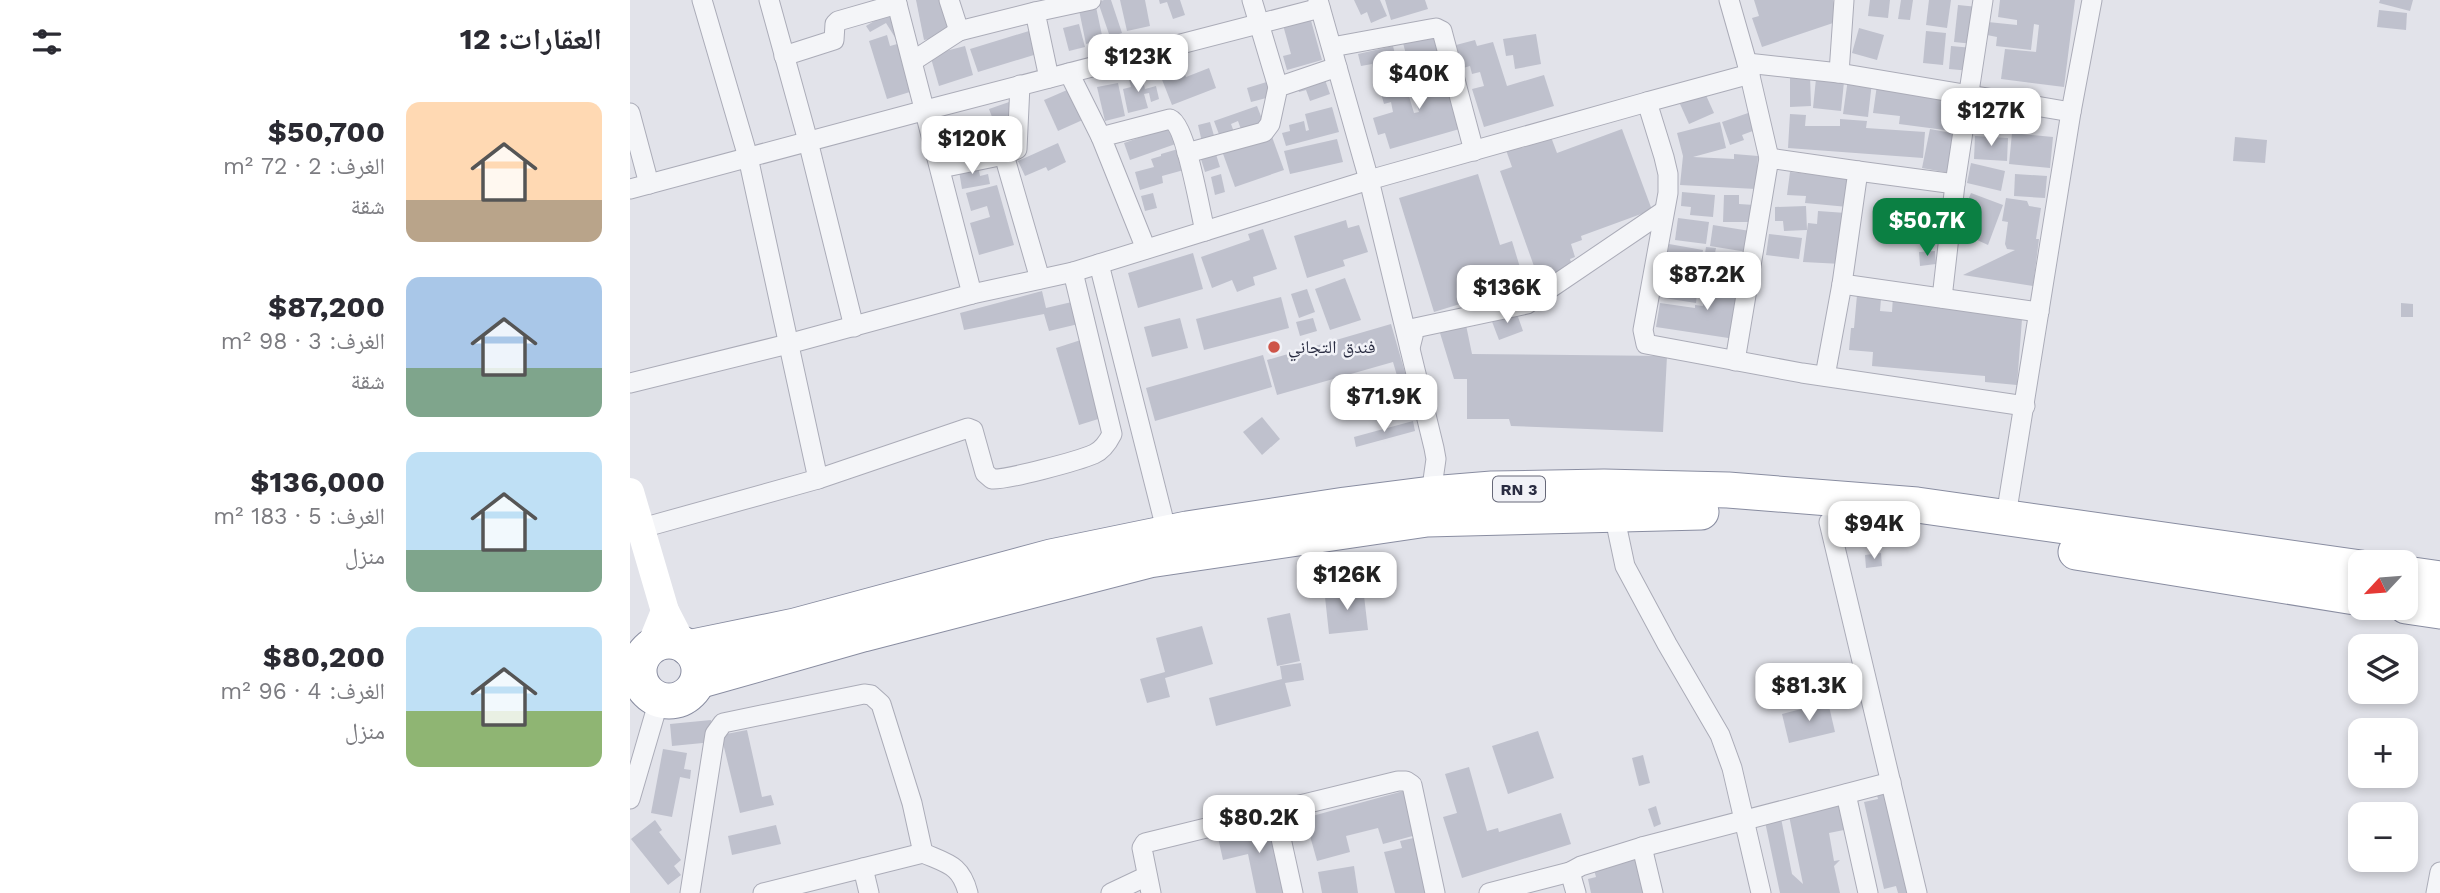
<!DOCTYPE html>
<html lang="ar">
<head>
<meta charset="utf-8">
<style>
	:root { --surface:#fff; --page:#f7f7f7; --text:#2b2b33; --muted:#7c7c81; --accent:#0b8043 }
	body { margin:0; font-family:"Work Sans","Noto Naskh Arabic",sans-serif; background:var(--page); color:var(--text); direction:rtl; height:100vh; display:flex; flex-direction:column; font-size:26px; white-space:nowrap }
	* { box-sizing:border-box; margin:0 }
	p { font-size:23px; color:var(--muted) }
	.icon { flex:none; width:38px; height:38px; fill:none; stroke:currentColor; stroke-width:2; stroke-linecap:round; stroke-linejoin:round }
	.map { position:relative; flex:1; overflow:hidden; direction:ltr }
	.drawer { display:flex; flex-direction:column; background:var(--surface); width:630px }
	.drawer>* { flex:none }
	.needle { width:46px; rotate:244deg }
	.controls { position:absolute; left:1718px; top:550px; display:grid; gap:14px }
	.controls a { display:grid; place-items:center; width:70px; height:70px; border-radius:14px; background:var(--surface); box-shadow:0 4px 10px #0003; font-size:35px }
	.price { position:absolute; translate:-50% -60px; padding:0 16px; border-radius:14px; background:#fff; color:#222; font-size:23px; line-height:46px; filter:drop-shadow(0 2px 4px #0008) }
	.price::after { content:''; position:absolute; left:50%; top:42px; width:21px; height:16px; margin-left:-10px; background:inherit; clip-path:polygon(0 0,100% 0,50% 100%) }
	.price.current { background:var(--accent); color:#fff }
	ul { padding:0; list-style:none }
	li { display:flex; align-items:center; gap:21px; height:175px; padding:0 28px }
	li span { display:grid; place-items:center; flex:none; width:196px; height:140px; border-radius:14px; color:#555 }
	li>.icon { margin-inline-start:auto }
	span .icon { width:84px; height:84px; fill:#fffc; stroke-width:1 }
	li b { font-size:30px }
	h2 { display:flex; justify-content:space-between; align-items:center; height:84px; padding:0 28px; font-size:30px }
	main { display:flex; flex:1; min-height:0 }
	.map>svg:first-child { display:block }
	.building { fill:#bfc1cd }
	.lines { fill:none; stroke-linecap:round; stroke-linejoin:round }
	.street-casing { stroke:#abacb8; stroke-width:21 }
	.highway-casing { stroke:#898da1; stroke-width:37 }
	.street { stroke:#f4f5f8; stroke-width:19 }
	.secondary { stroke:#fff; stroke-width:28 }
	.highway { stroke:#fff; stroke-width:35 }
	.poi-dot { fill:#ce5448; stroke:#f1f2f7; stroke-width:2.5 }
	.labels { text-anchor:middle; stroke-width:5; stroke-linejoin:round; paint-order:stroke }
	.shield { fill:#f1f2f7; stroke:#666878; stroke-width:2 }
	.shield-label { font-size:16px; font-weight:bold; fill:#2a2d42 }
	.poi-label { font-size:18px; fill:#2a2d42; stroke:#f1f2f7; text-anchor:start }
</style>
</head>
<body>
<main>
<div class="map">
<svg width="1810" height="893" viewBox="0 0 1810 893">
	<rect width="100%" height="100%" fill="#e2e3ea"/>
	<!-- building -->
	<g class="building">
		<path d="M 286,0 L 315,0 L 322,35 L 294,40 Z"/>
		<path d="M 474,0 L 481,0 L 492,33 L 480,37 L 468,2 Z"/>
		<path d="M 490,0 L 515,0 L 520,26 L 497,31 Z"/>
		<path d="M 529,0 L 550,0 L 555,15 L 543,19 L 537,2 L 530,4 Z"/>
		<path d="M 724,0 L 750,0 L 757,16 L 741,23 L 737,12 L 731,15 Z"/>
		<path d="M 755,0 L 795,0 L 798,9 L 761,20 Z"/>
		<path d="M 1124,0 L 1203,0 L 1209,21 L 1132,47 L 1122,18 L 1129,16 Z"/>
		<path d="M 1240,0 L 1260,0 L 1258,18 L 1238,16 Z"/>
		<path d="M 1271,0 L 1283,0 L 1280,20 L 1268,19 Z"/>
		<path d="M 1299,0 L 1321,0 L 1317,28 L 1296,25 Z"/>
		<path d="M 1370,0 L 1445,0 L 1434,87 L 1371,79 L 1375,49 L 1406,52 L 1409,25 L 1404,24 L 1401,50 L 1366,46 L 1367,37 L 1357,35 L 1358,22 L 1387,25 L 1387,20 L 1368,17 Z"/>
		<path d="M 1750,0 L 1783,0 L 1780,11 L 1749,3 Z"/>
		<path d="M 1328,5 L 1348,7 L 1344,44 L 1324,42 Z"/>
		<path d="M 466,7 L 473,40 L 456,44 L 449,10 Z"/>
		<path d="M 264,9 L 277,33 L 266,39 L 256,23 L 240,32 L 236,26 Z"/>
		<path d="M 1749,10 L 1777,13 L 1776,30 L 1747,27 Z"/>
		<path d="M 680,17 L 692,60 L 657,70 L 653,56 L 661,54 L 653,25 Z"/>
		<path d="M 449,24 L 455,47 L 439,51 L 433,28 Z"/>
		<path d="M 1229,28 L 1254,35 L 1247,60 L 1222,53 Z"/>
		<path d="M 399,31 L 407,54 L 348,72 L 340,49 Z"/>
		<path d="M 1296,31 L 1316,33 L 1313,65 L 1293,63 Z"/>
		<path d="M 808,34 L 816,64 L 781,73 L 773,43 Z"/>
		<path d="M 906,34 L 911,64 L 885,69 L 883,55 L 876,56 L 873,39 Z"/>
		<path d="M 257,35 L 260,46 L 278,41 L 293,88 L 257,99 L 239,41 Z"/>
		<path d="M 845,40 L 847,46 L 863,42 L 877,86 L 914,75 L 924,106 L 854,127 L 842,89 L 854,86 L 850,72 L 842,74 L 840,66 L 833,68 L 826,45 Z"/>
		<path d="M 335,46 L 343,75 L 309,86 L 300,55 Z"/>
		<path d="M 763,46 L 770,74 L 746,80 L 742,64 L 731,66 L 728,54 Z"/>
		<path d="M 1321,46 L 1343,48 L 1341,71 L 1319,69 Z"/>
		<path d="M 551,63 L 556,77 L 579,68 L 586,88 L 542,105 L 529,72 Z"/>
		<path d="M 1187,69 L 1215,72 L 1211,111 L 1183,108 Z"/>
		<path d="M 817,70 L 833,128 L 760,149 L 755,133 L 748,135 L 743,118 L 763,112 L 761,102 L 754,104 L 750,90 L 775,83 L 784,113 L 789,112 L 780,81 Z"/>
		<path d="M 511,72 L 515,89 L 526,86 L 529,99 L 521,102 L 519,93 L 514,94 L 518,108 L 498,113 L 493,89 L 501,87 L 498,75 Z"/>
		<path d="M 693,74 L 700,94 L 680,101 L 676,90 L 669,92 L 666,83 Z"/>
		<path d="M 1180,75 L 1181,106 L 1160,107 L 1160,76 Z"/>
		<path d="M 1218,79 L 1242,82 L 1238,117 L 1213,114 Z"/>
		<path d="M 640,81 L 644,96 L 621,102 L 617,88 Z"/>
		<path d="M 488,83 L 495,116 L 475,121 L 467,87 Z"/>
		<path d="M 1247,85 L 1280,92 L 1280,95 L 1334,97 L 1330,132 L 1269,124 L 1270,116 L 1243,113 Z"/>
		<path d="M 444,87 L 457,118 L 428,131 L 414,100 Z"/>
		<path d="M 1075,93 L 1084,113 L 1059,124 L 1050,104 Z"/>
		<path d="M 382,101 L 395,135 L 372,143 L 359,109 Z"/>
		<path d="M 627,106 L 634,124 L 612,132 L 608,121 L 601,124 L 604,132 L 590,137 L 584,121 Z"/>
		<path d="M 1346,106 L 1384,109 L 1383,132 L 1345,129 Z"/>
		<path d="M 702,107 L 709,132 L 656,146 L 652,133 L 660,131 L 659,125 L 674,121 L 676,131 L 679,130 L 675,114 Z"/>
		<path d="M 1121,112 L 1128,129 L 1112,135 L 1114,140 L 1100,145 L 1092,122 Z"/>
		<path d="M 1160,114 L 1176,115 L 1175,126 L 1210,126 L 1210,119 L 1237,121 L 1236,128 L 1295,132 L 1293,158 L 1158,148 Z"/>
		<path d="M 352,117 L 360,142 L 327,152 L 319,128 Z"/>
		<path d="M 580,122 L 585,139 L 572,142 L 568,125 Z"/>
		<path d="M 1090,122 L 1096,148 L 1063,157 L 1104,159 L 1104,154 L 1128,156 L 1126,189 L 1050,185 L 1053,156 L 1047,133 Z"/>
		<path d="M 548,124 L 554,141 L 500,160 L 494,143 Z"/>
		<path d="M 992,129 L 1022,210 L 951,236 L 952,240 L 941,244 L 945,257 L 940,259 L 944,272 L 915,283 L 909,268 L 905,269 L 870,171 L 882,167 L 876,150 L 891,144 L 892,148 L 921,137 L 927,153 Z"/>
		<path d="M 1300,129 L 1332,135 L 1325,174 L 1292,168 Z"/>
		<path d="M 1382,133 L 1423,137 L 1420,168 L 1379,164 Z"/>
		<path d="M 641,134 L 654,170 L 605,187 L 592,151 Z"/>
		<path d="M 1345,136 L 1378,138 L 1377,161 L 1344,159 Z"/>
		<path d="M 1605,137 L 1637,140 L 1635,163 L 1603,161 Z"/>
		<path d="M 707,139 L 713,162 L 660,174 L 654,151 Z"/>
		<path d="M 428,143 L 436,162 L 418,171 L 416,167 L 395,176 L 388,161 Z"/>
		<path d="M 555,147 L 561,168 L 532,176 L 533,183 L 510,190 L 505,172 L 524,167 L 521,159 L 531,156 L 531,154 Z"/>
		<path d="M 585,151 L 590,167 L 575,172 L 570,156 Z"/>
		<path d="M 347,161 L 350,176 L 358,174 L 360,184 L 332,189 L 328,165 Z"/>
		<path d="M 1341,163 L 1375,171 L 1371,191 L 1337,183 Z"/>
		<path d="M 1160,172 L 1221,178 L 1218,207 L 1175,203 L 1176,196 L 1157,195 Z"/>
		<path d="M 591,174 L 595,192 L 585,195 L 581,177 Z"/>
		<path d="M 848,174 L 870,245 L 882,241 L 895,284 L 804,312 L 769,198 Z"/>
		<path d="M 1385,174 L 1417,176 L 1415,198 L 1384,196 Z"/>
		<path d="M 367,185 L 384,245 L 349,255 L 340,223 L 360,217 L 357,206 L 341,211 L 336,193 Z"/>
		<path d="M 1052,192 L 1085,195 L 1083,217 L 1060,215 L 1061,207 L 1051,206 Z"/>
		<path d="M 523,193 L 527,208 L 515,211 L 511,196 Z"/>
		<path d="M 1341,193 L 1373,205 L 1358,245 L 1336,235 L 1345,211 L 1335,207 Z"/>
		<path d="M 1094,195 L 1109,195 L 1109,204 L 1124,205 L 1123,222 L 1093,222 Z"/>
		<path d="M 1376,198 L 1397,201 L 1399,206 L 1411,208 L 1406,239 L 1409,239 L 1403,286 L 1333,275 L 1385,250 L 1377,249 L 1375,244 L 1378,222 L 1372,221 Z"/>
		<path d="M 1176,206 L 1177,230 L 1154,231 L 1153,221 L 1145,221 L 1145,207 Z"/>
		<path d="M 1188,211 L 1216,213 L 1212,264 L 1173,262 L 1178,223 L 1187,224 Z"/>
		<path d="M 1048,218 L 1079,222 L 1076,244 L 1045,240 Z"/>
		<path d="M 716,220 L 718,228 L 729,225 L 738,252 L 713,260 L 715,266 L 677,278 L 664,236 Z"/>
		<path d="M 1083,225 L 1120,231 L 1117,252 L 1080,246 Z"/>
		<path d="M 633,229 L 647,269 L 623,277 L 625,285 L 607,292 L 602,280 L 582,288 L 571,257 L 620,240 L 618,234 Z"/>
		<path d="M 1139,234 L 1172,238 L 1169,259 L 1136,255 Z"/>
		<path d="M 1039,244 L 1073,250 L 1069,274 L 1035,268 Z"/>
		<path d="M 1076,247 L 1086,248 L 1085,253 L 1117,260 L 1114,281 L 1072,273 Z"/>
		<path d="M 1305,251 L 1306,264 L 1290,266 L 1289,252 Z"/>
		<path d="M 563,253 L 573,289 L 508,308 L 498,273 Z"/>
		<path d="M 715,278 L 731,320 L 700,330 L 685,289 Z"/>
		<path d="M 1077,278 L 1113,283 L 1105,339 L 1026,327 L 1030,303 L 1065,308 L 1065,305 L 1073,306 Z"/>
		<path d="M 1036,281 L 1068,285 L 1066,303 L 1034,298 Z"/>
		<path d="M 1228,284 L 1256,300 L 1251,299 L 1250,311 L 1262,312 L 1263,296 L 1370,306 L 1369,317 L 1392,319 L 1387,385 L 1355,382 L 1355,376 L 1242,366 L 1243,352 L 1219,350 L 1221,328 L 1224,328 Z"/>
		<path d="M 677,289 L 685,312 L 669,318 L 661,294 Z"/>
		<path d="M 412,291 L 416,308 L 459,298 L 465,320 L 419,331 L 414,314 L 334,330 L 330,313 Z"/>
		<path d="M 651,297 L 659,328 L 574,350 L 566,319 Z"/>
		<path d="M 1771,303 L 1783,304 L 1783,317 L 1771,317 Z"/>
		<path d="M 886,311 L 893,331 L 869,340 L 861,319 Z"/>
		<path d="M 550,318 L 558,348 L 522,357 L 514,327 Z"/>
		<path d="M 683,318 L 687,331 L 670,336 L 666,322 Z"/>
		<path d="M 761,324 L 776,376 L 768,379 L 763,362 L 647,395 L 637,360 Z"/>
		<path d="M 836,325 L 842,354 L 1037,356 L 1033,432 L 881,426 L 879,419 L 837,419 L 837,379 L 824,379 L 810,333 Z"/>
		<path d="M 457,338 L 478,416 L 449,425 L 426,348 Z"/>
		<path d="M 633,355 L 642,387 L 525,421 L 516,388 Z"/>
		<path d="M 632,417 L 650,439 L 632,455 L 613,432 Z"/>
		<path d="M 783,421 L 785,431 L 726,447 L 724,437 Z"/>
		<path d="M 1251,553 L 1252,566 L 1236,568 L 1235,555 Z"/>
		<path d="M 733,587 L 738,630 L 699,634 L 695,597 L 714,595 L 713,589 Z"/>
		<path d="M 660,613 L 670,661 L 647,666 L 637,618 Z"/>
		<path d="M 572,626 L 583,664 L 535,678 L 540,697 L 517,703 L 510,679 L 535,672 L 526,638 Z"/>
		<path d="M 671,663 L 674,680 L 655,683 L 661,706 L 586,726 L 579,698 L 652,679 L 650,666 Z"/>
		<path d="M 1198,702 L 1205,732 L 1159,743 L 1152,714 Z"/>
		<path d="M 81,720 L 83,742 L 42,746 L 40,724 Z"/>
		<path d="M 117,730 L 132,797 L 141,795 L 144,805 L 110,813 L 91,735 Z"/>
		<path d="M 908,731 L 924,778 L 878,794 L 862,746 Z"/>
		<path d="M 33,749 L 57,753 L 54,769 L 61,770 L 60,779 L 50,777 L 42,817 L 21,813 Z"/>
		<path d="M 1013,755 L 1020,783 L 1009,786 L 1002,758 Z"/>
		<path d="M 839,767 L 857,831 L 868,828 L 869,832 L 931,813 L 941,844 L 832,878 L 813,817 L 827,813 L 815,774 Z"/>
		<path d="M 1261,784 L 1287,893 L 1268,893 L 1266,886 L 1254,889 L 1234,802 L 1248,799 L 1245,788 Z"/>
		<path d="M 777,790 L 790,834 L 753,844 L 748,828 L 716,836 L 720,852 L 687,861 L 675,818 Z"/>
		<path d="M 1217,794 L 1224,828 L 1199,833 L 1204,861 L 1210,860 L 1204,866 L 1210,893 L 1150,893 L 1134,817 L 1150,813 L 1162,874 L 1173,884 L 1157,806 Z"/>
		<path d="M 1026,806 L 1031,824 L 1024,827 L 1018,809 Z"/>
		<path d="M 25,820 L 32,830 L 29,832 L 51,860 L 44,866 L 51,875 L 38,885 L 1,839 Z"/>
		<path d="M 646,820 L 662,893 L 626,893 L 618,854 L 593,860 L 587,833 Z"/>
		<path d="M 146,825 L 151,844 L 102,855 L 98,836 Z"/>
		<path d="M 788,837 L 801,893 L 765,893 L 754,852 L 772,848 L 770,841 Z"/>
		<path d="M 1018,852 L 1028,893 L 961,893 L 958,879 L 966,877 L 963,866 Z"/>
		<path d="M 724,866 L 728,893 L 692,893 L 688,872 Z"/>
	</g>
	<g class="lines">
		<!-- street casing -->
		<g class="street-casing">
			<g id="street">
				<path d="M 72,0 L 118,157 L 188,479"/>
				<path d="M 139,0 L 178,141 L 224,327"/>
				<path d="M 266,0 L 342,294"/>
				<path d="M 319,0 L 329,31 L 405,12"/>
				<path d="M 622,0 L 648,87"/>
				<path d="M 688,0 L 739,180 L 804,448 L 806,459 L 800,501"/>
				<path d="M 1099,0 L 1117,63 L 1139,158"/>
				<path d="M 702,47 L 800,29 L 806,28 L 812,31 L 844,151"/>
				<path d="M 154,56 L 204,40 L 205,24 L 208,21 L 267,4"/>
				<path d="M 283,61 L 329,31"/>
				<path d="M 1117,63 L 1209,73 L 1441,112"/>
				<path d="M 439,73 L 471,137"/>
				<path d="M 1209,73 L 1214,0"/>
				<path d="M 1120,74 L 1017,102 L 1034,157 L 1038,174 L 1038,193 L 1013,330 L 1016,344 L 1172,373 L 1395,406"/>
				<path d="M 419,78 L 405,12 L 461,0"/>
				<path d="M 0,113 L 19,184"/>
				<path d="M 557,153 L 634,132 L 640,124 L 648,87 L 707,67"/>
				<path d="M 374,155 L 410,279"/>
				<path d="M 311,168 L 374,155 L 387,149 L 390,85"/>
				<path d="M 1228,171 L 1325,184"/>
				<path d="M 0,189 L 296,110 L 690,8"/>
				<path d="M 516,249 L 471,137 L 540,119 C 556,125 570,211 575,231"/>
				<path d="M 469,264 L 537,533"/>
				<path d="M 1312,298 L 1325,184 L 1353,0"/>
				<path d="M 780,348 L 785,328 L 897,304 L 1034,211"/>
				<path d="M 1105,361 L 1139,158 L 1228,171 L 1212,284 L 1409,312"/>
				<path d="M 1195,376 L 1212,284"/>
				<path d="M 0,383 L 158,344 L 342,294 L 443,272 L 739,180 L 1017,102"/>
				<path d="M 984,514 L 995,566 L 1037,644 L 1090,735 L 1102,768 L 1131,893"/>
				<path d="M 1376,516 L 1441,112 L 1462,0"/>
				<path d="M 1199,522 L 1287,893"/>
				<path d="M 12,528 L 188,479 L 338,428 L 343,430 L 355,473 L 362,479 C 377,480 448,461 464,454 C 473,450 478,442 482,434 L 443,272"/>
				<path d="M 1216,794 L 1238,893"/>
				<path d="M 0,799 L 29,700"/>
				<path d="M 645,811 L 663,893"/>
				<path d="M 1012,847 L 1023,893"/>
				<path d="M 293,853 C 318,864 331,865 338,893"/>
				<path d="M 233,868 L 239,893"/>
				<path d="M 60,893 L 85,734 L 93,723 L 234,694 L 241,695 L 251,704 L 282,803 L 293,853 L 133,893"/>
				<path d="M 481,893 L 517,876"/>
				<path d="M 521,893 L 512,848 L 515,843 L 768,781 L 776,781 L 782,785 L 805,893"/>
				<path d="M 859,893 L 940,872"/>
				<path d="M 946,893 L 940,872 L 951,866 L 1012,847 L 1261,782"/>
				<path d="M 1806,893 L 1810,872"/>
			</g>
		</g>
		<!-- highway casing -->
		<g class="highway-casing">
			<g id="highway">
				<path d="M 1446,552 L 1731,598"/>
				<path d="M 1776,574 L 1810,579"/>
				<path d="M 1776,606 L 1810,611"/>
				<circle cx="39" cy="671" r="30"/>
				<path d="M 58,648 L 165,626 L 421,557 L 557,529 L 715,505 L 801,494 L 862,489 L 974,487 L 1098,490 L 1287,505 L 1731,568"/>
				<path d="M 68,681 L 233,634 L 519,560 L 797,519 L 1071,512"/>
			</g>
		</g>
		<!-- street -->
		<use href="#street" class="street"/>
		<!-- secondary -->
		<g class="secondary">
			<path d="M 0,492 L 35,611 L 52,644"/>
			<path d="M 20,648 L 35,611"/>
		</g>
		<!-- highway -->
		<use href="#highway" class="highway"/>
	</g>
	<!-- markers -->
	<circle class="poi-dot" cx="644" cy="347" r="7"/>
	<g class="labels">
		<!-- shield labels -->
		<rect class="shield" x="863" y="476.5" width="52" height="25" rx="5"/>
		<g class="shield-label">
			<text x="889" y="495">RN 3</text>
		</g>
		<!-- poi labels -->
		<g class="poi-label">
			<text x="658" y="353">فندق التجاني</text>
		</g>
	</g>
</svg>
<div class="controls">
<a><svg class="needle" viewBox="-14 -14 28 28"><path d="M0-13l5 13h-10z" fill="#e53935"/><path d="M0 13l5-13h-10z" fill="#7c7c81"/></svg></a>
<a><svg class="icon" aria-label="layers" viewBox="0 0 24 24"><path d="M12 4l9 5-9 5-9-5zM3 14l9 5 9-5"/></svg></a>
<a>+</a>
<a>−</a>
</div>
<b class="price" style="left:508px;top:94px">$123K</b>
<b class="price" style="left:789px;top:111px">$40K</b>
<b class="price" style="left:1361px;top:148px">$127K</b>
<b class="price" style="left:342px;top:176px">$120K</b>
<b class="price current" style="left:1297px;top:258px">$50.7K</b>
<b class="price" style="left:1077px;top:312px">$87.2K</b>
<b class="price" style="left:877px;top:325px">$136K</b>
<b class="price" style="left:754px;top:434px">$71.9K</b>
<b class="price" style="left:1244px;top:561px">$94K</b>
<b class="price" style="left:717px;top:612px">$126K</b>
<b class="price" style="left:1179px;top:723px">$81.3K</b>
<b class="price" style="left:629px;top:855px">$80.2K</b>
</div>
<section class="drawer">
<h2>العقارات: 12<svg class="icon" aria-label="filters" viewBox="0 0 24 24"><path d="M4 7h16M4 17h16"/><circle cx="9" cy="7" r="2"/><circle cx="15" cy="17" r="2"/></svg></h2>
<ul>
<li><span style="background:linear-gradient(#ffd9b3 70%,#b9a48a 0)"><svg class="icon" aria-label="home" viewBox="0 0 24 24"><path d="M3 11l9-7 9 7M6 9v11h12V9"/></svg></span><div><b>$50,700</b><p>الغرف: 2 · 72 m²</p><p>شقة</p></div></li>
<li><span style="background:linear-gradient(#a9c7e8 65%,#7fa58c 0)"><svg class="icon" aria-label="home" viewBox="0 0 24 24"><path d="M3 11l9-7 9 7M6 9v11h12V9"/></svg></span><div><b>$87,200</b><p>الغرف: 3 · 98 m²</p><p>شقة</p></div></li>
<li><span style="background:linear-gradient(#bfe0f5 70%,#7fa58c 0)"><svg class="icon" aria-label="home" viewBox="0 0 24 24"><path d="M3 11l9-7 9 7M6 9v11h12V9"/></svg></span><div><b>$136,000</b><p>الغرف: 5 · 183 m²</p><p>منزل</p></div></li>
<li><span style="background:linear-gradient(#bfe0f5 60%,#8fb573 0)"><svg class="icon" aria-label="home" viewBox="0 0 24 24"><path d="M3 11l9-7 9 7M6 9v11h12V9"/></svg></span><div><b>$80,200</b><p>الغرف: 4 · 96 m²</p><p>منزل</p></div></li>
</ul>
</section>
</main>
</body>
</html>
